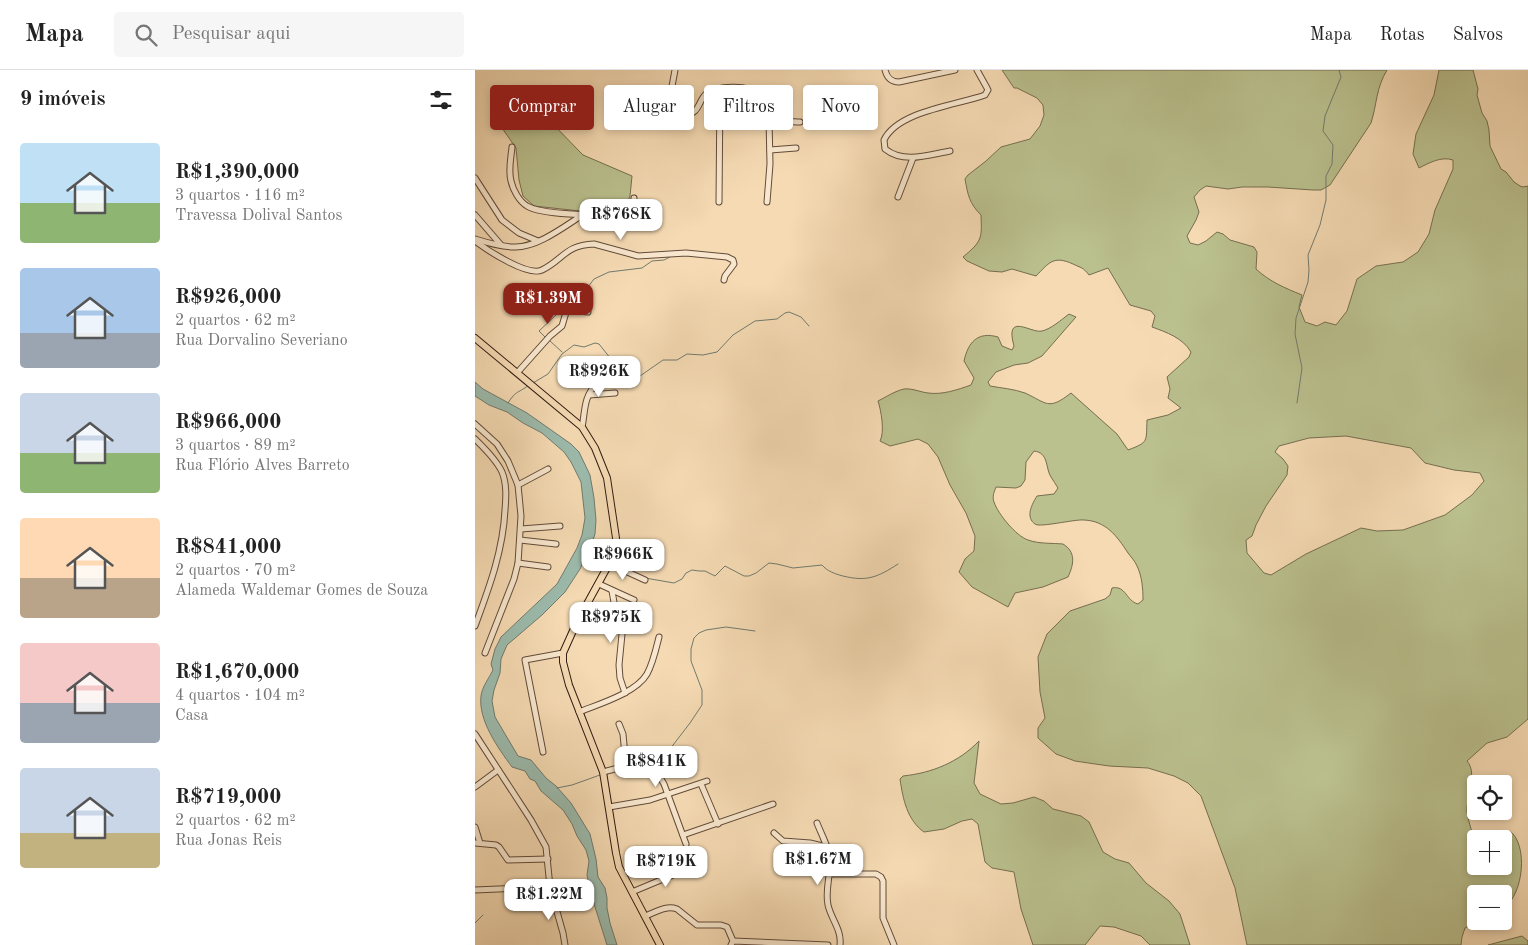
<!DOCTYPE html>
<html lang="pt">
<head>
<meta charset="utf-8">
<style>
	:root { --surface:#fff; --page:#f6f6f6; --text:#222; --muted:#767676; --line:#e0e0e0; --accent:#8f2418 }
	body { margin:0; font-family:"Old Standard TT",serif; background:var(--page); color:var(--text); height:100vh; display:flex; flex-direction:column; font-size:19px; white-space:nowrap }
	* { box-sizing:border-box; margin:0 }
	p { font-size:16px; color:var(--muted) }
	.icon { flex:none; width:28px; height:28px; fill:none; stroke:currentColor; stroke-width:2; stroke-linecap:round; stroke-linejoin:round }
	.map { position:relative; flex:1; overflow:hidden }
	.drawer { display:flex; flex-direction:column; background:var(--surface); width:475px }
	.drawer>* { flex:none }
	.hud { position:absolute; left:15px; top:15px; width:475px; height:45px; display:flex; gap:10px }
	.controls { position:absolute; left:992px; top:705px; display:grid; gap:10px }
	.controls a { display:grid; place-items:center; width:45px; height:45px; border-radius:5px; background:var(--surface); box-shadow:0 2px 8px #0003; font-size:25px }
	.price { position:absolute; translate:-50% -42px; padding:0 11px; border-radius:10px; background:#fff; color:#222; font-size:16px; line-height:32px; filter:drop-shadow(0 1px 2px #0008) }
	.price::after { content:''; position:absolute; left:50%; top:30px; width:15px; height:11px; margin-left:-8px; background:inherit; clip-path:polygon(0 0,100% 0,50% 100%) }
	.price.selected { background:var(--accent); color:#fff }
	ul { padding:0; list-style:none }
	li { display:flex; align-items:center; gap:15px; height:125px; padding:0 20px }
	li span { display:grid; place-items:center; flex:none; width:140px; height:100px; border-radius:5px; color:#555 }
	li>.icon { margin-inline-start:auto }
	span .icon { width:60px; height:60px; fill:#fffc; stroke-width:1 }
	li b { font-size:21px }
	h2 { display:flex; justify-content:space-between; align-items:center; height:60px; padding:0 20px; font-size:21px }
	.tag { padding:0 18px; border-radius:5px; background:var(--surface); box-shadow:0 2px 8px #0003; font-size:18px; line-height:45px }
	.tag.selected { background:var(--accent); color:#fff }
	header { display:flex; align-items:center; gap:30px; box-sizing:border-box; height:70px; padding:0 25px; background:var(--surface); border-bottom:1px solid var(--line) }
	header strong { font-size:24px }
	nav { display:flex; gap:28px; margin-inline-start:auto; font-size:18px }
	.search { width:350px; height:45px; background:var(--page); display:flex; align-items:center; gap:12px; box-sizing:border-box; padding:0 18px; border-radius:5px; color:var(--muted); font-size:19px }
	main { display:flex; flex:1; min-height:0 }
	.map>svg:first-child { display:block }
	.green { fill:#bac08e; stroke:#766e50; fill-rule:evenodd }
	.water { fill:#9cbbad; stroke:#717b6f }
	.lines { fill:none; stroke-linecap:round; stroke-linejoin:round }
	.stream { stroke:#717b6f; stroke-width:1 }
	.minor-casing { stroke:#624c3a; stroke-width:7 }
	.major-casing { stroke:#311c12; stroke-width:8 }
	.minor { stroke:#f8e7ce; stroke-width:5 }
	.major { stroke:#f5dab3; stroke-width:6 }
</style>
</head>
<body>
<header>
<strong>Mapa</strong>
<div class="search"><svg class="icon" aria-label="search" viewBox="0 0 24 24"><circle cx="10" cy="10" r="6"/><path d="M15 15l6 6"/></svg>Pesquisar aqui</div>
<nav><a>Mapa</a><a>Rotas</a><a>Salvos</a></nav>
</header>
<main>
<section class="drawer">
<h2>9 imóveis<svg class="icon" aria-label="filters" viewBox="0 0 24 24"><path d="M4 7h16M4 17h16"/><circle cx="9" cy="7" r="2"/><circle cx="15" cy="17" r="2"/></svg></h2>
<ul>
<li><span style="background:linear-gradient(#bfe0f5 60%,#8fb573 0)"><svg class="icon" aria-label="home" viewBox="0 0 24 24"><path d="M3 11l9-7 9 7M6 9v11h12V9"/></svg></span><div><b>R$1,390,000</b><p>3 quartos · 116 m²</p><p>Travessa Dolival Santos</p></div></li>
<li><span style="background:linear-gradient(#a9c7e8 65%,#9aa5b1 0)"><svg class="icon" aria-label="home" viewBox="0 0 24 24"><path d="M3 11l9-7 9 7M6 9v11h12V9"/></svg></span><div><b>R$926,000</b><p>2 quartos · 62 m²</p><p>Rua Dorvalino Severiano</p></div></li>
<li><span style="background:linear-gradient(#c9d6e8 60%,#8fb573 0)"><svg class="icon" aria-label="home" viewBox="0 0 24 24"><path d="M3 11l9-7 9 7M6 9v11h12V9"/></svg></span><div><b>R$966,000</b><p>3 quartos · 89 m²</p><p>Rua Flório Alves Barreto</p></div></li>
<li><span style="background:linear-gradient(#ffd9b3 60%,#b9a48a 0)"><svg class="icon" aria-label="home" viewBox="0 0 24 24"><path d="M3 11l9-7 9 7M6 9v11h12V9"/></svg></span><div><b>R$841,000</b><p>2 quartos · 70 m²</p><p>Alameda Waldemar Gomes de Souza</p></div></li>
<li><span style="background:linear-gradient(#f6c9c9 60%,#9aa5b1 0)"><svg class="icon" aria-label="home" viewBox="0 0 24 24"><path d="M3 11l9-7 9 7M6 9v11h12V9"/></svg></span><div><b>R$1,670,000</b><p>4 quartos · 104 m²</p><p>Casa</p></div></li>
<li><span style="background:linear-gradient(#c9d6e8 65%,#c2b280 0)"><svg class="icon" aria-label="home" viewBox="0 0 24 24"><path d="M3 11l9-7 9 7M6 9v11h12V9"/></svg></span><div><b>R$719,000</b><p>2 quartos · 62 m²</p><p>Rua Jonas Reis</p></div></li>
</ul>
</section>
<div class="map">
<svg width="1053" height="875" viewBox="0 0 1053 875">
	<rect width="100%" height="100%" fill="#f5dab3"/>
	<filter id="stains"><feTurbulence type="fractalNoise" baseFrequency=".004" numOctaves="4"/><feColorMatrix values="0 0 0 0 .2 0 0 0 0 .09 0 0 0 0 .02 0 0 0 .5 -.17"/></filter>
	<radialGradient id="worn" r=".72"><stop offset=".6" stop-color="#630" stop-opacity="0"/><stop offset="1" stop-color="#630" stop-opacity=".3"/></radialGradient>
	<!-- green -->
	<g class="green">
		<path d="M 527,0 L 912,0 C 901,18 902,34 896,53 L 855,115 L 846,120 L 838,120 L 793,117 L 767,117 L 753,119 L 731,116 L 725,120 L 719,127 L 724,142 L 721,150 L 712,166 L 715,173 L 723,175 L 731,171 L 742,162 L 748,164 L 755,170 L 779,177 L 782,182 L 781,199 C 795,212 810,218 827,225 L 824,237 L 830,252 L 842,256 L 850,252 L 861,255 L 872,241 L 882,209 L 901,196 L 928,192 L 943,182 L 954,164 L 960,140 L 978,99 L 978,90 C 966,86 954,93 944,98 L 938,84 L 941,64 L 959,25 L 964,0 L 998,0 L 1003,19 L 1002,25 L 1007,43 L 1012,51 L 1014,60 L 1015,76 L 1026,99 L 1031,102 L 1039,112 L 1045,116 L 1048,117 L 1053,116 L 1053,649 L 1032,667 L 1012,673 L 992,691 C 1003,703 991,728 992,742 C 993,750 996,758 998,766 L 1003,769 L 1001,769 L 1001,796 L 1029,796 L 1029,769 L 1023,769 L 1028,764 L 1035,761 C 1053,775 1049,823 1029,838 L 1029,824 L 1001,824 L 1001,851 L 1003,851 L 990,858 L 987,867 L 986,875 L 772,875 L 760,818 L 726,726 L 713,713 L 699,706 L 673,698 L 634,696 L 600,691 L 581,684 L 563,668 L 563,658 L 570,648 L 565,622 L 563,587 L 572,564 L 595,541 L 630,529 L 635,525 L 637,518 C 651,515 651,531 663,534 L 668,530 C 668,519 667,506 662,496 C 660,491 656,487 653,483 C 642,466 631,451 609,450 C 600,449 564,458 560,454 C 550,447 557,434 562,426 L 579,424 L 583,418 C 581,414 578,411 576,407 C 570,397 574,383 559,381 L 551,392 L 550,410 L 546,416 L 541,418 L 521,417 C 519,422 517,427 519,432 C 523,444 541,466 553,470 C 564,474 577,473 588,474 C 601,482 599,494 593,507 L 568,517 L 540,523 L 533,537 L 497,517 L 484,502 L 490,489 L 499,481 L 500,466 L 491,443 L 475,415 L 463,387 L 453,374 L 443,369 L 415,376 L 405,371 C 410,362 406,340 403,331 C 411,327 420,321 429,319 C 437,318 445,322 453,323 C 467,325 482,320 496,315 L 499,308 L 489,291 C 493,273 502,261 523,267 L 527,276 L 537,280 L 539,276 C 529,241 557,264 567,261 C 576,259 586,250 594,244 L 601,247 L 567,286 L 553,293 L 539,295 L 521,302 L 513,312 L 515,316 C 526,318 539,319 550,323 C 572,333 573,341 596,323 L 642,364 L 653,380 C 674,372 671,372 672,350 L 693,345 L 706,338 L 693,328 L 695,319 L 692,307 L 714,287 L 716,282 C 708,268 691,262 677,257 L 680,246 L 676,241 L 655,235 L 633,198 L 614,205 C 608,197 606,198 598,194 C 578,185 574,193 561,206 L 537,199 L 527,202 L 514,201 L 492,191 L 488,187 C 507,171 507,169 506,145 C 494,133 493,125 490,109 L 493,105 L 511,91 L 526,77 L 555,69 L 565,56 L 569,45 L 568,35 L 562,28 L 542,18 L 539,18 ZM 871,366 L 936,378 L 950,393 L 979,400 L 1005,403 L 1009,411 L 997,425 L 970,445 L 928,460 L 902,461 L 886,458 L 831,484 L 796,505 L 789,503 L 772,483 L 771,470 L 777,466 L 781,455 L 791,436 L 812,405 L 813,396 L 808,389 L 800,382 L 804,376 L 834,368 Z"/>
		<path d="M 72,48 L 108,85 L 157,106 L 155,126 L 149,141 L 105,141 L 59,136 L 48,126 L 44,110 L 41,78 L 27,58 Z"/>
		<path d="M 504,671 L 499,713 L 505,724 L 526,734 L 538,733 L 559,727 L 569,731 L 578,739 L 606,746 L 614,752 L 628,782 L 640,789 L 654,793 L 671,813 L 694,831 L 705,844 L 715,875 L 675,875 L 666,866 L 639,857 L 625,856 L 610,875 L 558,875 L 546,839 L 539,802 L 517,798 L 510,792 L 503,754 L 497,749 L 487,751 L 469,759 L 449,762 C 432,750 428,729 425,709 L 428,706 C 457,703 484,692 504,671 Z"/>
		<path d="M 1047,866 L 1053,871 L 1053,875 L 1013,875 Z"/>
	</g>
	<!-- water -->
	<path class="water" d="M 0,312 L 8,319 L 52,343 L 96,374 L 104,382 L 115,405 L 119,428 L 121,450 L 120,464 L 116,476 L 105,499 L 90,522 L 67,545 L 32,575 L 26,589 L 25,603 L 19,620 L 17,631 L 20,647 L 43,686 L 56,690 L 71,708 L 81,716 L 96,733 L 115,764 L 121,789 L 123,807 L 130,818 L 132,828 L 132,838 L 135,853 L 142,875 L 132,875 L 114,818 L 112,805 L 114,791 L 111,780 L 102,766 L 97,754 L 88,740 L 66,721 L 60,711 L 55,709 L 50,701 L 37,697 C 23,678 3,650 6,626 C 7,617 14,608 18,600 L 16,594 L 20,579 L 26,567 L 82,514 L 102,478 L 107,465 L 110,448 L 106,412 L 96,392 L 89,382 L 67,363 L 48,353 L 32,342 L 14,335 L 0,326 Z"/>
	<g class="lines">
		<!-- stream -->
		<g class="stream">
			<path d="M 71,268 L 64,261 L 98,229 L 104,220 L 113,217 L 119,209 L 134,202 L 167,198 L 177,191 L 189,190 L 195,187"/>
			<path d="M 74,270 L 87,282"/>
			<path d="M 58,313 L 73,304 L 87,284 L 99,275 L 109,277 L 120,273 L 124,274 L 144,299 L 155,305 L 165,306 L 188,290 L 202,290 L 212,284 L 228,285 L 242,282 L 258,265 L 280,251 L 302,249 L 310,243 L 314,242 L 326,247 L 334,256"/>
			<path d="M 33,333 C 41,320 44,323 54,315"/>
			<path d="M 822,333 L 827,298 L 820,264 L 821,248 L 833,212 L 834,200 L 833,185 L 845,155 L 851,130 L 851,106 L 857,94 L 858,75 L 848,61 L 850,46 L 866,7 L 864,0"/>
			<path d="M 114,481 L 133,491"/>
			<path d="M 170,508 L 199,513 L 207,509 L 211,503 L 217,500 L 224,501 L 230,501 L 240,506 L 250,496 L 269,506 L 274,506 L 281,503 L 294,493 L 302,494 L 318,498 L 347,495 C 352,501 360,504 368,506 C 392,512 403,507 423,494"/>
			<path d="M 153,694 L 195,679 L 215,653 L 227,635 L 227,620 L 216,591 L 216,579 L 219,568 L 224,563 L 231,560 L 251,557 L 280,561"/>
			<path d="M 82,718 L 97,715 L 125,705"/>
			<path d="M 102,820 L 113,818"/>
			<path d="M 0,853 L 8,845"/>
		</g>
		<!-- minor casing -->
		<g class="minor-casing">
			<g id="minor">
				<path d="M 200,0 L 195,27 L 197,31 L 211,44 C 225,44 223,30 232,23 C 241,17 274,13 280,25 C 282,30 281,36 282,41 C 293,52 311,51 325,52"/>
				<path d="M 410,0 C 412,8 416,12 424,12 L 480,0"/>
				<path d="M 37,77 C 36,88 33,100 36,111 C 38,120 44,131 52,136 C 69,146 126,145 147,145 C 156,143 158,136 159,128"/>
				<path d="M 295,80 L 321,78"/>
				<path d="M 475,81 C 453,85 429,94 410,79 L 409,70 C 423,41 482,35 510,25 L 513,20 L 512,18 L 502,0"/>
				<path d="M 0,108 L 27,150 L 44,163 L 63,171"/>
				<path d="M 423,127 L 438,88"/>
				<path d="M 244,132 L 245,19"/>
				<path d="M 292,132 L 295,94 L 294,49"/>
				<path d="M 0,145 L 26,175"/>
				<path d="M 0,169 C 13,173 26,177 39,177 C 62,178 90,156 109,144"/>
				<path d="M 0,171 C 12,180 53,207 67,200 C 88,190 90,175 119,174 L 163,186 L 211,183 L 252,187 L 258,190 L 259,194 L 250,206 L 249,210"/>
				<path d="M 42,303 L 75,266 L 87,256 L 92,239 L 96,238 L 105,241 L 113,242"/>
				<path d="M 114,325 L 140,323"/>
				<path d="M 0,354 L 22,374 L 33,391 L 43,415 L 46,446 L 43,493 L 39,509 L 10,583"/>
				<path d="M 107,357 C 109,348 109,338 112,329 C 118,313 122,319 119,299"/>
				<path d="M 0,369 C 9,378 21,389 27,402 C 32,414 31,428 30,440 C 28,481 14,518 0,556"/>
				<path d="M 43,415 L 73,399"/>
				<path d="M 46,459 L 85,456"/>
				<path d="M 45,470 L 81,474"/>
				<path d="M 43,493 L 73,497"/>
				<path d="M 135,494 L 170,510"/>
				<path d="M 124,514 L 159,530"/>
				<path d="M 137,521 L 140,538 L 147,564 L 144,595 L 145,608 L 150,623"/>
				<path d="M 104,642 C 124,634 161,623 172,604 C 178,593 181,579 184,567"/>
				<path d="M 144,654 L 148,664 L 151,696"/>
				<path d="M 0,664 L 56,750 L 71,777 L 75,817 L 88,863 L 90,875"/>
				<path d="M 68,682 L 50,590 L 88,583"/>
				<path d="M 128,702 L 151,696 L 178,704 L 186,709 L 189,714 L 211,774"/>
				<path d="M 226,714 L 243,754"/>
				<path d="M 0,717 L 23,700"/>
				<path d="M 134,737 L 175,730 L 232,711"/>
				<path d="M 342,753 C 347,766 355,779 355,793 C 355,807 350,821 353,835 C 356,849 367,860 365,875"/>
				<path d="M 0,757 L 5,773"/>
				<path d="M 299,763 L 308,771 L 335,773 L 352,777"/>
				<path d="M 208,765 L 298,734"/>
				<path d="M 0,773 L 21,775 L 24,777 L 33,790 L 73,789"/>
				<path d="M 355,804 L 401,804 L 406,807 L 408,811 L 408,848 L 419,875"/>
				<path d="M 0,820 L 75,817"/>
				<path d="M 157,822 L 217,797"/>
				<path d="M 170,846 C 181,842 191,835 202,839 L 222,855 L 246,855 L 252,857 L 258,871"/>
				<path d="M 256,875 L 258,871 L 353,875"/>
			</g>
		</g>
		<!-- major casing -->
		<g class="major-casing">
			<path id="major" d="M 0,268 L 107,357 L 120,378 L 132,408 L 141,468 L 140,483 L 101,554 L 88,583 L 88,592 L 94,615 L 128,702 L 141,783 L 144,797 L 185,875"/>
		</g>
		<!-- minor -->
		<use href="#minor" class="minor"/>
		<!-- major -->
		<use href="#major" class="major"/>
	</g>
	<rect width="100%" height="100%" filter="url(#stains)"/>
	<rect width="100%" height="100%" fill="url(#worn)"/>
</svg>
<div class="controls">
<a><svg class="icon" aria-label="locate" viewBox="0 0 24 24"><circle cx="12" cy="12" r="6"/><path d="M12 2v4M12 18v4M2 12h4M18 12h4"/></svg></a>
<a>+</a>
<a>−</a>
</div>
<b class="price" style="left:146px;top:171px">R$768K</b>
<b class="price selected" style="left:73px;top:255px">R$1.39M</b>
<b class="price" style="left:124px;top:328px">R$926K</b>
<b class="price" style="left:148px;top:511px">R$966K</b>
<b class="price" style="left:136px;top:574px">R$975K</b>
<b class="price" style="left:181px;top:718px">R$841K</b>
<b class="price" style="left:343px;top:816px">R$1.67M</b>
<b class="price" style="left:191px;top:818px">R$719K</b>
<b class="price" style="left:74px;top:851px">R$1.22M</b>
<div class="hud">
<a class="tag selected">Comprar</a>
<a class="tag">Alugar</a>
<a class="tag">Filtros</a>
<a class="tag">Novo</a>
</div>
</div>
</main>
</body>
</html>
